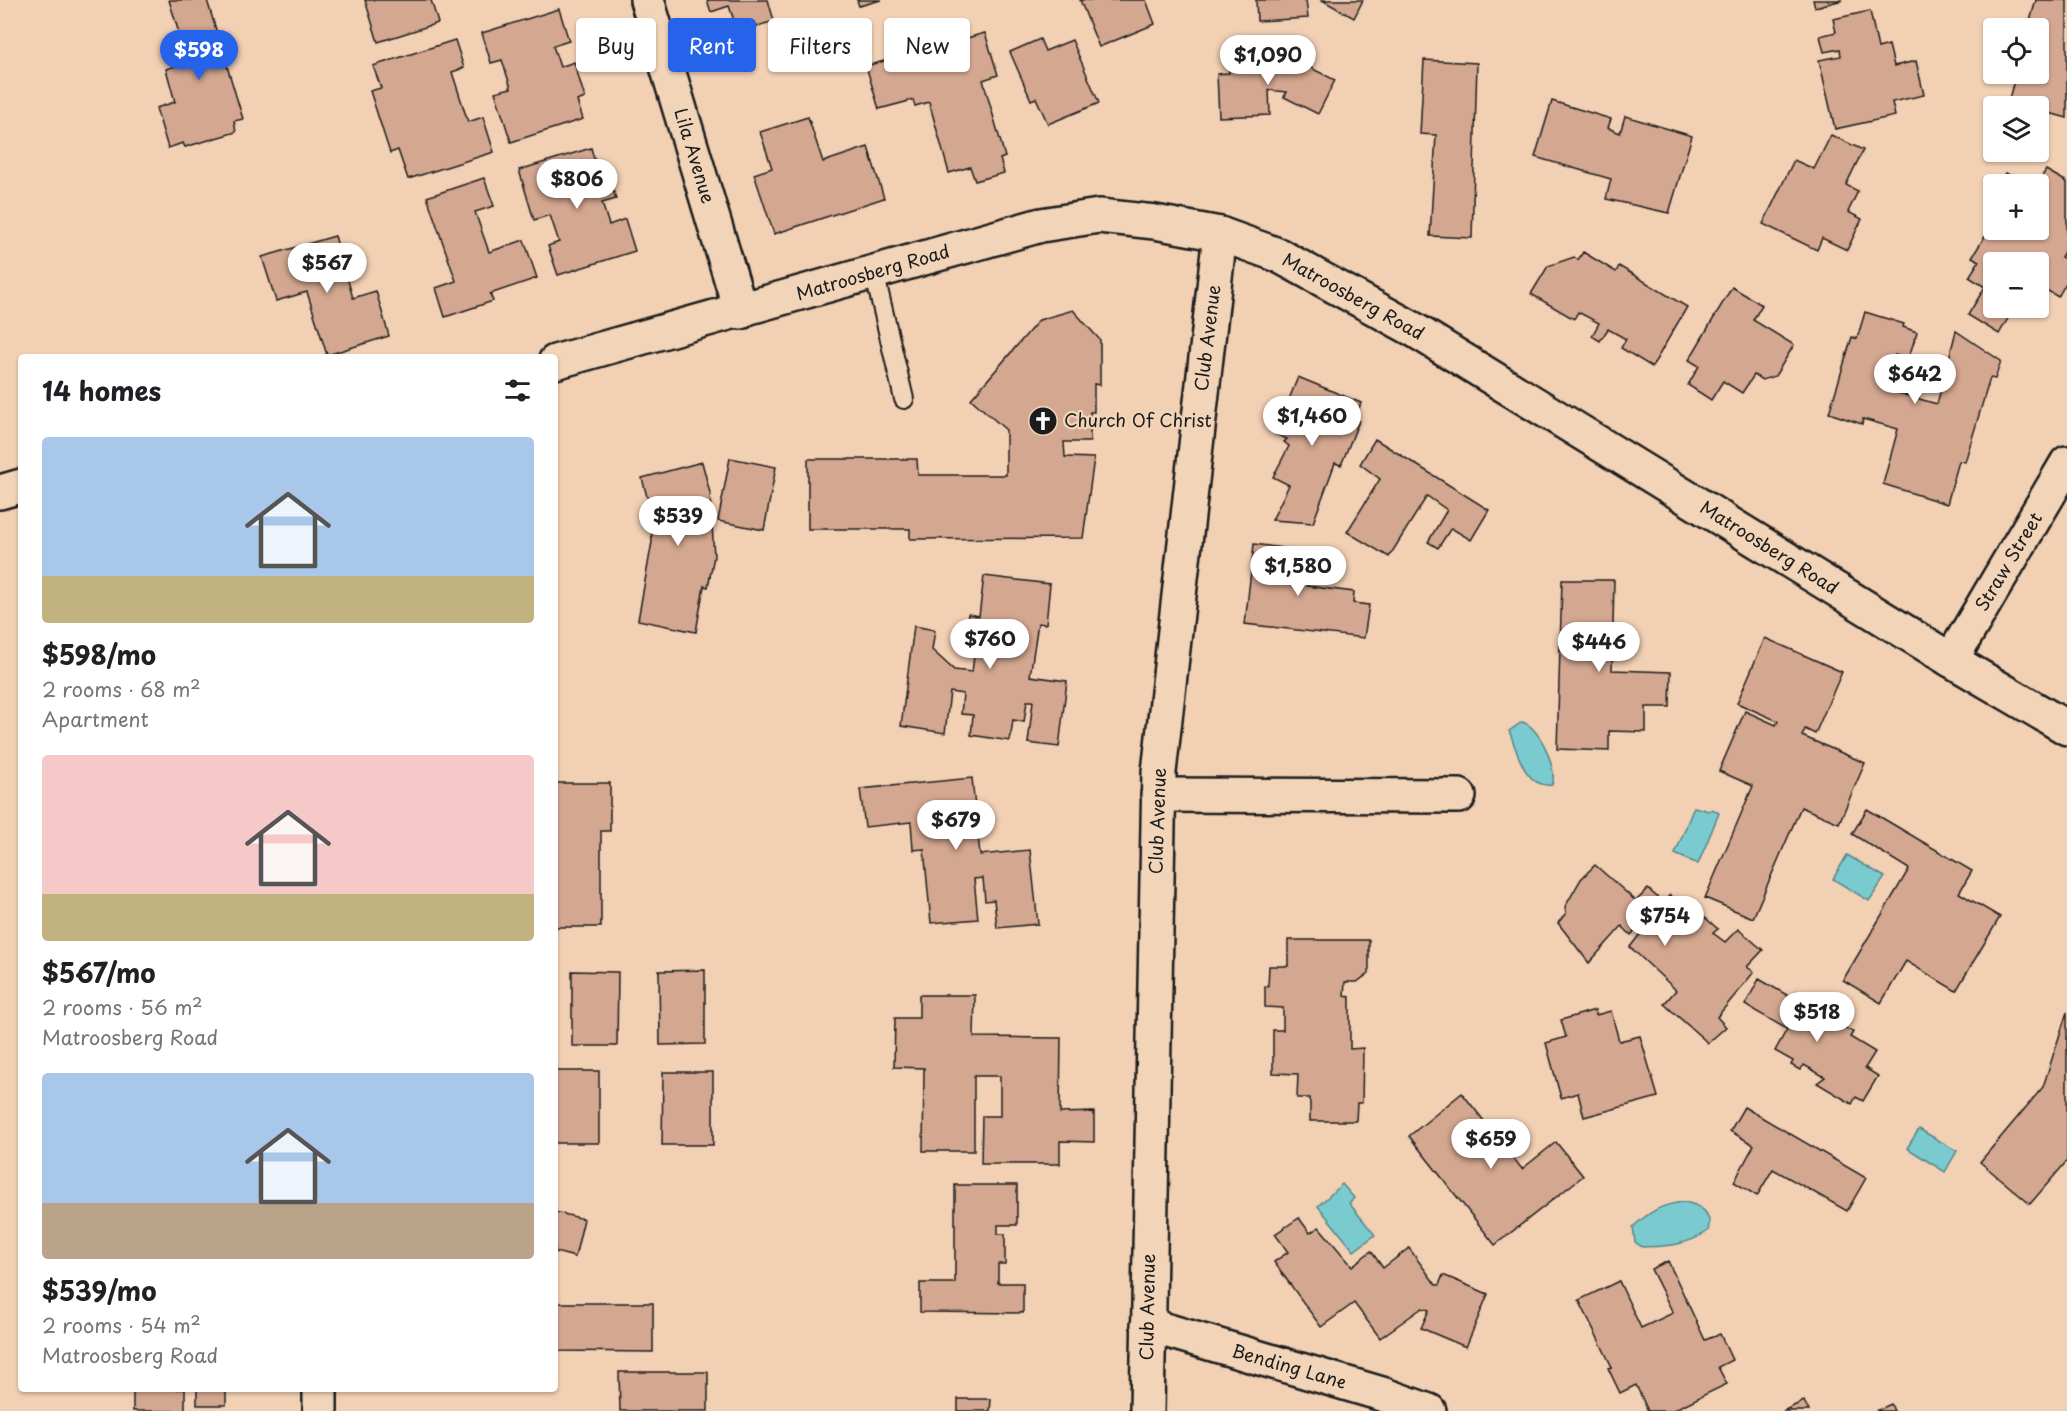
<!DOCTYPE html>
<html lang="en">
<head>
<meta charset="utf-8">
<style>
	:root { --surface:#fff; --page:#f6f6f6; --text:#202124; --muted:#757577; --accent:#2563eb }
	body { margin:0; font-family:"Playpen Sans",sans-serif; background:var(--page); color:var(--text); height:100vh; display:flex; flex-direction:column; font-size:22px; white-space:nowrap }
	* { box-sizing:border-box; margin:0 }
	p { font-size:20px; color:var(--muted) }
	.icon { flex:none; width:33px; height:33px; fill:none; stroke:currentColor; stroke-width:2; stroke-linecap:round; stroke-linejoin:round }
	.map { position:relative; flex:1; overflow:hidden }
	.details { position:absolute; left:18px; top:354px; width:540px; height:1038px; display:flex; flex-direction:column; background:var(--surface); border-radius:6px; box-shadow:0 2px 4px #0004 }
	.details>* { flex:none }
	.hud { position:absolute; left:576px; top:18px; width:570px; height:54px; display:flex; gap:12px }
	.tools { position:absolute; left:1983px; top:18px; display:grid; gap:12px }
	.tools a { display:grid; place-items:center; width:66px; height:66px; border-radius:6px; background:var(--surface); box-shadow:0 2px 4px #0004; font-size:30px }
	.price { position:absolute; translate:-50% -51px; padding:0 14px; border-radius:21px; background:#fff; color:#222; font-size:20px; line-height:39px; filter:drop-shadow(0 2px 3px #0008) }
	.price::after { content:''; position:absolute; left:50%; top:36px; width:18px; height:14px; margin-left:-9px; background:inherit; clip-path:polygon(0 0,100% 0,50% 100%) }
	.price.on { background:var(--accent); color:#fff }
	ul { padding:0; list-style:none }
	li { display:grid; align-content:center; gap:12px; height:318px; padding:0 24px }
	li span { display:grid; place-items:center; height:186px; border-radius:6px; color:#555 }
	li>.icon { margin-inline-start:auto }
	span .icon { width:108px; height:108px; fill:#fffc; stroke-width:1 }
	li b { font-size:26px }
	h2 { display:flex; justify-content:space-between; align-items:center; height:72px; padding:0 24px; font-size:26px }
	.chip { padding:0 21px; border-radius:6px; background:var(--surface); box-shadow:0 2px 4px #0004; font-size:21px; line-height:54px }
	.chip.on { background:var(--accent); color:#fff }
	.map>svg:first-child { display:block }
	.water { fill:#7acbd0; stroke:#548588; stroke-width:1.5 }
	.building { fill:#d4a790; stroke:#1c1c1c; stroke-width:1.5 }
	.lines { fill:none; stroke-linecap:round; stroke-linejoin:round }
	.service-casing { stroke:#1c1c1c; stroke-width:22 }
	.minor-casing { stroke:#1c1c1c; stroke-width:38 }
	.service { stroke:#f2d5b8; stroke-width:18 }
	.minor { stroke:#f2d5b8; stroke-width:33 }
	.labels { text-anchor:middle; stroke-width:4.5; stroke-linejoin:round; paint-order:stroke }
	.street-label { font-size:18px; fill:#1c1c1c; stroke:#f2d5b8 }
	.poi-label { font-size:18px; fill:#1c1c1c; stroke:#f2d5b8; text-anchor:start }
</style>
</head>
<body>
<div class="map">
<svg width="2067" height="1411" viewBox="0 0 2067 1411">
	<rect width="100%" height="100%" fill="#f2d0b4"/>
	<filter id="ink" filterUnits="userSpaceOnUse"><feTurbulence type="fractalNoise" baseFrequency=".0167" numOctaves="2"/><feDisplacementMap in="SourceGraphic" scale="12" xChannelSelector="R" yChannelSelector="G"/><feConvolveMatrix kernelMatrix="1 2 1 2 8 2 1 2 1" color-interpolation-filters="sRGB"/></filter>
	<g filter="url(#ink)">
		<!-- water -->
		<g class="water">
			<path d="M 1522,722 C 1540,726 1558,770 1552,785 C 1524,789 1517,749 1509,731 Z"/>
			<path d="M 1694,807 L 1709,811 L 1712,809 L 1719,813 L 1698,864 L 1675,854 Z"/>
			<path d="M 1847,855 L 1885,877 L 1869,901 L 1833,879 Z"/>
			<path d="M 1919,1129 L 1957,1151 L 1945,1172 L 1907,1148 Z"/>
			<path d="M 1342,1184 L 1354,1198 L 1349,1203 L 1375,1235 L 1354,1251 L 1318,1206 Z"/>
			<path d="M 1684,1202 C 1701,1205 1713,1213 1708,1231 C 1687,1246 1666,1246 1642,1247 L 1635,1242 L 1633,1227 C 1649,1212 1662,1204 1684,1202 Z"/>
		</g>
		<!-- building -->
		<g class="building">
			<path d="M 169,0 L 207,0 L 243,119 L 234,121 L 236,132 L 185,147 L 183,143 L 168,148 L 156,108 L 175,102 L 166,69 L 182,64 L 176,45 L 182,43 Z"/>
			<path d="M 365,0 L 431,0 L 438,23 L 378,42 Z"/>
			<path d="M 707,0 L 768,0 L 774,21 L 738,32 L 729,6 L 711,12 Z"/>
			<path d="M 857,0 L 881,0 L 859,6 Z"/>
			<path d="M 1080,0 L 1146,0 L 1155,24 L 1099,47 Z"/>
			<path d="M 1256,0 L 1306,0 L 1308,18 L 1257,21 Z"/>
			<path d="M 1322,0 L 1363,0 L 1354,18 Z"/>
			<path d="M 1813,0 L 1843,0 L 1815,7 Z"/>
			<path d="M 2036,0 L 2067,0 L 2067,118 L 2038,110 L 2038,106 L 2008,102 L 2016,74 L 2038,74 L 2038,28 L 2028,28 Z"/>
			<path d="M 559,9 L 569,41 L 553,46 L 560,67 L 574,62 L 585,98 L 577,101 L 583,119 L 511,142 L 495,92 L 511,88 L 502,60 L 491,63 L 482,33 Z"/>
			<path d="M 1870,11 L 1878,48 L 1889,45 L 1894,66 L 1916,61 L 1924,95 L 1892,102 L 1895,116 L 1835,129 L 1819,60 L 1841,56 L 1840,49 L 1824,52 L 1820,36 L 1836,32 L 1833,19 Z"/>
			<path d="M 985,33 L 998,75 L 983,80 L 1005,157 L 1000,159 L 1004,173 L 975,181 L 970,167 L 949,173 L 929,102 L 915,106 L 913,100 L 879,109 L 866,66 Z"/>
			<path d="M 1040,39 L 1045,51 L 1072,40 L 1099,103 L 1048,124 L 1036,98 L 1031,100 L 1010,52 Z"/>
			<path d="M 455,40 L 464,68 L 452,72 L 468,122 L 483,117 L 494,152 L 408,179 L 398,150 L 390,153 L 370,91 L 381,88 L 373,66 Z"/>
			<path d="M 1267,52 L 1268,64 L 1280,63 L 1297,71 L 1301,63 L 1335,80 L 1318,114 L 1284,97 L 1287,92 L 1269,90 L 1270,115 L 1219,117 L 1217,74 L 1229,73 L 1228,54 Z"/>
			<path d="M 1424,60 L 1477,63 L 1472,238 L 1430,236 L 1436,135 L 1420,134 Z"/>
			<path d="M 1552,101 L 1611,119 L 1608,128 L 1620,133 L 1625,116 L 1692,136 L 1669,213 L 1606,199 L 1611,179 L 1535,157 Z"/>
			<path d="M 808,117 L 823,162 L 868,147 L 884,198 L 774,234 L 754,174 L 772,168 L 760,132 Z"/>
			<path d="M 1831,135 L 1863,150 L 1846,185 L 1858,191 L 1848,212 L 1862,219 L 1847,250 L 1822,238 L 1817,250 L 1763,224 L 1794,160 L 1814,169 Z"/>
			<path d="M 591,148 L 596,166 L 605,163 L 616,199 L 602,203 L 609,225 L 625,219 L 635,251 L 558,275 L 548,246 L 559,242 L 550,215 L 534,220 L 519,170 Z"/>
			<path d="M 2046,170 L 2067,182 L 2067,247 L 2061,257 L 2067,260 L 2067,281 L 2058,297 L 2043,288 L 2038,294 L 2038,262 L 1994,262 L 1994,308 L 2014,308 L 1999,334 L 1968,315 L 1985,287 L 1969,277 L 1979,261 L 1972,257 L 1994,222 L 1994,230 L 2038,230 L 2037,184 Z"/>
			<path d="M 2006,173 L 2024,184 L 1999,184 Z"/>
			<path d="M 484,178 L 494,206 L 475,212 L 489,252 L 524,240 L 537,278 L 490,294 L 493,301 L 445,317 L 436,288 L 456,281 L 427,197 Z"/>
			<path d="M 335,236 L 353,298 L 376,291 L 389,336 L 327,355 L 307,292 L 276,301 L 262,257 Z"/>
			<path d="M 1583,252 L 1616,272 L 1619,266 L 1687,307 L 1652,367 L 1621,348 L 1626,339 L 1608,329 L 1600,341 L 1592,336 L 1599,323 L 1578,312 L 1574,319 L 1531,294 L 1548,266 L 1574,257 L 1578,260 Z"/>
			<path d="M 1732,287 L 1762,305 L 1753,320 L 1794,345 L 1775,376 L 1762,380 L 1754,375 L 1742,393 L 1723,381 L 1711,400 L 1688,385 L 1699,366 L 1689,360 Z"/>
			<path d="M 1073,310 L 1100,340 L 1100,385 L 1094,384 L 1094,412 L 1090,412 L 1090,442 L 1064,442 L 1065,457 L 1094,458 L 1083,538 L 910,539 L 910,529 L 808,529 L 808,459 L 917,459 L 918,475 L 1006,475 L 1006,430 L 971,399 L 1039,320 Z"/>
			<path d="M 1865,312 L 1904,324 L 1903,327 L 1917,332 L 1908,360 L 1895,355 L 1884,389 L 1937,404 L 1956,331 L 2001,361 L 1995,379 L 1990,378 L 1965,462 L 1959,461 L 1947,504 L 1883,484 L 1898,429 L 1863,419 L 1862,424 L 1829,413 L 1852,337 L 1857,339 Z"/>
			<path d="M 1298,377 L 1361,403 L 1355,419 L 1359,421 L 1341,465 L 1335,463 L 1313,523 L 1272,520 L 1289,485 L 1273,477 L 1289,446 L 1284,442 L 1287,439 L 1275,434 Z"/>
			<path d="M 1375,439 L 1489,510 L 1471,540 L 1451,528 L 1438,548 L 1428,542 L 1447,510 L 1427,496 L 1389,557 L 1347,532 L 1380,479 L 1360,464 Z"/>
			<path d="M 730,458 L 776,467 L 764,530 L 718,521 Z"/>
			<path d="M 702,462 L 710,493 L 714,556 L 708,587 L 704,586 L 696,632 L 638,620 L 652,542 L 650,508 L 642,478 Z"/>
			<path d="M 1254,544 L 1310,552 L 1307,586 L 1354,592 L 1353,603 L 1369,605 L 1364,638 L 1245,624 Z"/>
			<path d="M 984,576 L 1050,584 L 1046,624 L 1038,623 L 1030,676 L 1067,681 L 1059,747 L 1028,743 L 1033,701 L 1027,701 L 1024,722 L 1013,720 L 1010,741 L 971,735 L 973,715 L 961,714 L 963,694 L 950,692 L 945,733 L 901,726 L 914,626 L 935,630 L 932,650 L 954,670 L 972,672 L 974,656 L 963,654 L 968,614 L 979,616 Z"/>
			<path d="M 1562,580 L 1614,580 L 1612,670 L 1671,672 L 1670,707 L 1646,707 L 1646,732 L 1609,731 L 1609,751 L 1557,749 Z"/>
			<path d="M 1765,638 L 1842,672 L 1815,734 L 1805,729 L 1802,736 L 1865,763 L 1839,823 L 1801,807 L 1753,918 L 1705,898 L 1753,786 L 1719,771 L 1745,711 L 1776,725 L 1778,721 L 1737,703 Z"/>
			<path d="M 972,778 L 980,855 L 1030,850 L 1038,924 L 997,928 L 994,900 L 985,901 L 983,878 L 974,879 L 978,919 L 931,923 L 924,849 L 913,850 L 911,822 L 865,827 L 860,789 Z"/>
			<path d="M 555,783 L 610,783 L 610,831 L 601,831 L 601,927 L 555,927 Z"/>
			<path d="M 1867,809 L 1972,871 L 1959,893 L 2000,917 L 1956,991 L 1906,961 L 1881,1003 L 1843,980 L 1909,869 L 1852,834 Z"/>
			<path d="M 1595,865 L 1636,901 L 1648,889 L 1663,902 L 1670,895 L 1685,908 L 1689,904 L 1718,929 L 1713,933 L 1725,942 L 1738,929 L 1763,950 L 1747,967 L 1754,972 L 1717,1017 L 1726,1027 L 1708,1043 L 1664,1004 L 1676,990 L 1630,947 L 1641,933 L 1636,930 L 1631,935 L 1622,926 L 1589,963 L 1558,923 L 1566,913 L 1565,907 L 1581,879 Z"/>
			<path d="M 1288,940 L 1369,940 L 1369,973 L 1357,982 L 1345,982 L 1344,996 L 1350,997 L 1350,1049 L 1363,1048 L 1362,1103 L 1357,1103 L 1356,1121 L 1310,1121 L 1310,1098 L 1297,1098 L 1298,1074 L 1273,1073 L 1273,1030 L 1283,1030 L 1283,1008 L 1265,1007 L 1265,986 L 1268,987 L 1269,966 L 1288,966 Z"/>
			<path d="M 705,970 L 705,1044 L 660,1045 L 659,971 Z"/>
			<path d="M 572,971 L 618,972 L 617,1046 L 572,1046 Z"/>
			<path d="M 1759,979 L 1792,998 L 1796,991 L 1807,996 L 1805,1000 L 1808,1002 L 1803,1010 L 1825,1023 L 1827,1019 L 1853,1032 L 1850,1037 L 1875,1052 L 1865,1068 L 1878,1076 L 1863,1101 L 1856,1097 L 1852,1104 L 1817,1083 L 1825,1077 L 1804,1065 L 1800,1070 L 1791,1065 L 1793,1061 L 1775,1051 L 1787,1029 L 1745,1005 Z"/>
			<path d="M 919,995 L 975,995 L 974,1037 L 1061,1038 L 1060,1113 L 1094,1112 L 1094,1142 L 1060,1141 L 1060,1164 L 981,1164 L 982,1116 L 1000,1116 L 1000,1076 L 974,1076 L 974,1151 L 923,1151 L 924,1068 L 894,1067 L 895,1018 L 919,1018 Z"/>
			<path d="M 1595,1010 L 1596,1015 L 1611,1011 L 1619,1041 L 1640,1036 L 1658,1097 L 1584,1117 L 1578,1093 L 1561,1098 L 1546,1043 L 1566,1037 L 1561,1020 Z"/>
			<path d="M 2067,1012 L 2067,1161 L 2030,1204 L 1980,1162 L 2043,1087 Z"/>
			<rect x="555" y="1071" width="44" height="72"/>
			<path d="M 663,1072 L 713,1072 L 713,1145 L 662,1145 Z"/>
			<path d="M 1462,1093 L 1522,1169 L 1556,1142 L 1583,1176 L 1495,1245 L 1409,1136 Z"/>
			<path d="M 1744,1107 L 1866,1178 L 1847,1211 L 1773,1169 L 1757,1196 L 1734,1182 L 1754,1145 L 1730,1131 Z"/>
			<path d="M 955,1185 L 1017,1185 L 1017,1225 L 998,1225 L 998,1234 L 1005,1234 L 1005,1264 L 998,1264 L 998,1283 L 1023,1283 L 1023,1313 L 920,1312 L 920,1283 L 955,1283 Z"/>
			<path d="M 555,1212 L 584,1219 L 575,1257 L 555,1252 Z"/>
			<path d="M 1299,1218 L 1310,1233 L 1319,1227 L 1352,1266 L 1371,1251 L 1383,1268 L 1409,1248 L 1436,1285 L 1439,1285 L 1443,1275 L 1488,1294 L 1466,1347 L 1421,1328 L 1429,1310 L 1422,1308 L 1380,1338 L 1354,1303 L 1321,1327 L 1274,1262 L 1288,1252 L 1275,1234 Z"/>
			<path d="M 1668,1261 L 1705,1340 L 1720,1334 L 1732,1360 L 1718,1367 L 1727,1384 L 1671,1411 L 1648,1411 L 1636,1385 L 1620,1393 L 1608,1368 L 1612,1367 L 1579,1300 L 1619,1281 L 1641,1328 L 1673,1313 L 1651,1269 Z"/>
			<path d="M 555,1303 L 653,1303 L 653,1352 L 555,1351 Z"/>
			<path d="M 619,1372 L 708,1372 L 708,1411 L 620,1411 Z"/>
			<rect x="133" y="1389" width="52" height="22"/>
			<rect x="197" y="1389" width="29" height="16"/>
			<path d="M 958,1399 L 991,1399 L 990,1411 L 958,1411 Z"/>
			<path d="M 1804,1401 L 1809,1411 L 1783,1411 Z"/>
			<path d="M 1891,1404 L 1894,1411 L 1876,1411 Z"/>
		</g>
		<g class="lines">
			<!-- service casing -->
			<g class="service-casing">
				<path id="service" d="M 874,272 L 904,399"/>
			</g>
			<!-- minor casing -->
			<g class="minor-casing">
				<g id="minor">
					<path d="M 647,0 L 741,312"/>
					<path d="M 555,362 L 1041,225 L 1099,216 L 1155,222 L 1220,234 L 1278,255 L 1413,329 L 1951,660 L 2067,728"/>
					<path d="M 0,492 L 21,486"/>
					<path d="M 1951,660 L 2067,463"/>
					<path d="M 1158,795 L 1459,796"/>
					<path d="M 1148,1325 L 1382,1394 L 1429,1411"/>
					<path d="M 320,1411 L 320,1389"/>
					<path d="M 1147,1411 L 1159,772 L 1220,234"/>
				</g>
			</g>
			<!-- service -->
			<use href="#service" class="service"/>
			<!-- minor -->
			<use href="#minor" class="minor"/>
		</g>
	</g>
	<!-- icons -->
	<defs>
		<g id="church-disc" transform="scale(1.5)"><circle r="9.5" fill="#1c1c1c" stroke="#f2d5b8"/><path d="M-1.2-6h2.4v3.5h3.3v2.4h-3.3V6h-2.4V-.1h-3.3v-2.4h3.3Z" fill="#fff"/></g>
	</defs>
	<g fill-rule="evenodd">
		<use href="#church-disc" x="1043" y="421"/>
	</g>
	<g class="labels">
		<!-- street labels -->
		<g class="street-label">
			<text transform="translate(694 156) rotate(73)" y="6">Lila Avenue</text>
			<text transform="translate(873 273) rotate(-16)" y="6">Matroosberg Road</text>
			<text transform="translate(1353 297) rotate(29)" y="6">Matroosberg Road</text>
			<text transform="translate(1208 338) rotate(-83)" y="6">Club Avenue</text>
			<text transform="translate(1769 548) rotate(32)" y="6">Matroosberg Road</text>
			<text transform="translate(2009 562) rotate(-59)" y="6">Straw Street</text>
			<text transform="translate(1158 821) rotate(-88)" y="6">Club Avenue</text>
			<text transform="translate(1148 1307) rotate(-89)" y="6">Club Avenue</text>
			<text transform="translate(1289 1367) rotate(16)" y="6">Bending Lane</text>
		</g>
		<!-- poi labels -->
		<g class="poi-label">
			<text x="1064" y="427">Church Of Christ</text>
		</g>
	</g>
</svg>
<div class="tools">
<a><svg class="icon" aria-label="locate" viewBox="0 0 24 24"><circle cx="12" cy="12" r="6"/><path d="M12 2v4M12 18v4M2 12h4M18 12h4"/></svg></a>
<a><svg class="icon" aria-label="layers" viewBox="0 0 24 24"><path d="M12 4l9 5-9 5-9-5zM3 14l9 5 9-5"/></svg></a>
<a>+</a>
<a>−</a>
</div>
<b class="price on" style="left:199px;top:81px">$598</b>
<b class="price" style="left:1268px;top:86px">$1,090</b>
<b class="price" style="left:577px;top:210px">$806</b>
<b class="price" style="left:327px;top:294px">$567</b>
<b class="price" style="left:1915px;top:405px">$642</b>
<b class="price" style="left:1312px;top:447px">$1,460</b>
<b class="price" style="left:678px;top:547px">$539</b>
<b class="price" style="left:1298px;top:597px">$1,580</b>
<b class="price" style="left:990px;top:670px">$760</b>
<b class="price" style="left:1599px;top:673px">$446</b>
<b class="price" style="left:956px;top:851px">$679</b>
<b class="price" style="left:1665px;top:947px">$754</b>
<b class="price" style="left:1817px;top:1043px">$518</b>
<b class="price" style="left:1491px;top:1170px">$659</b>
<div class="hud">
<a class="chip">Buy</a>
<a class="chip on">Rent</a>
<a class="chip">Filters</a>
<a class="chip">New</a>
</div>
<section class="details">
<h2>14 homes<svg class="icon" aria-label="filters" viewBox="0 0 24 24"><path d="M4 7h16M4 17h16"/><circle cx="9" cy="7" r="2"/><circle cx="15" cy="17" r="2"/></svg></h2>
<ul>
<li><span style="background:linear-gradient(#a9c7e8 75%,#c2b280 0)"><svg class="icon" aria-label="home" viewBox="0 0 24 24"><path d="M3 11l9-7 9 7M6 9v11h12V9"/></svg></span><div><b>$598/mo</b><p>2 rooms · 68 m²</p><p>Apartment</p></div></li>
<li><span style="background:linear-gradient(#f6c9c9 75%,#c2b280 0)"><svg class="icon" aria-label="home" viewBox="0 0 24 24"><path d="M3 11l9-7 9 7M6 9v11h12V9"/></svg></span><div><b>$567/mo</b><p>2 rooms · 56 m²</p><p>Matroosberg Road</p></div></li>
<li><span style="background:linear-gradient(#a9c7e8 70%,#b9a48a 0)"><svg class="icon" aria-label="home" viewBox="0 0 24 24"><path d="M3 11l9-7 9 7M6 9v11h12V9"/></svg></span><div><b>$539/mo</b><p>2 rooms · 54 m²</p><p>Matroosberg Road</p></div></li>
</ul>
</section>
</div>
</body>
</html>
